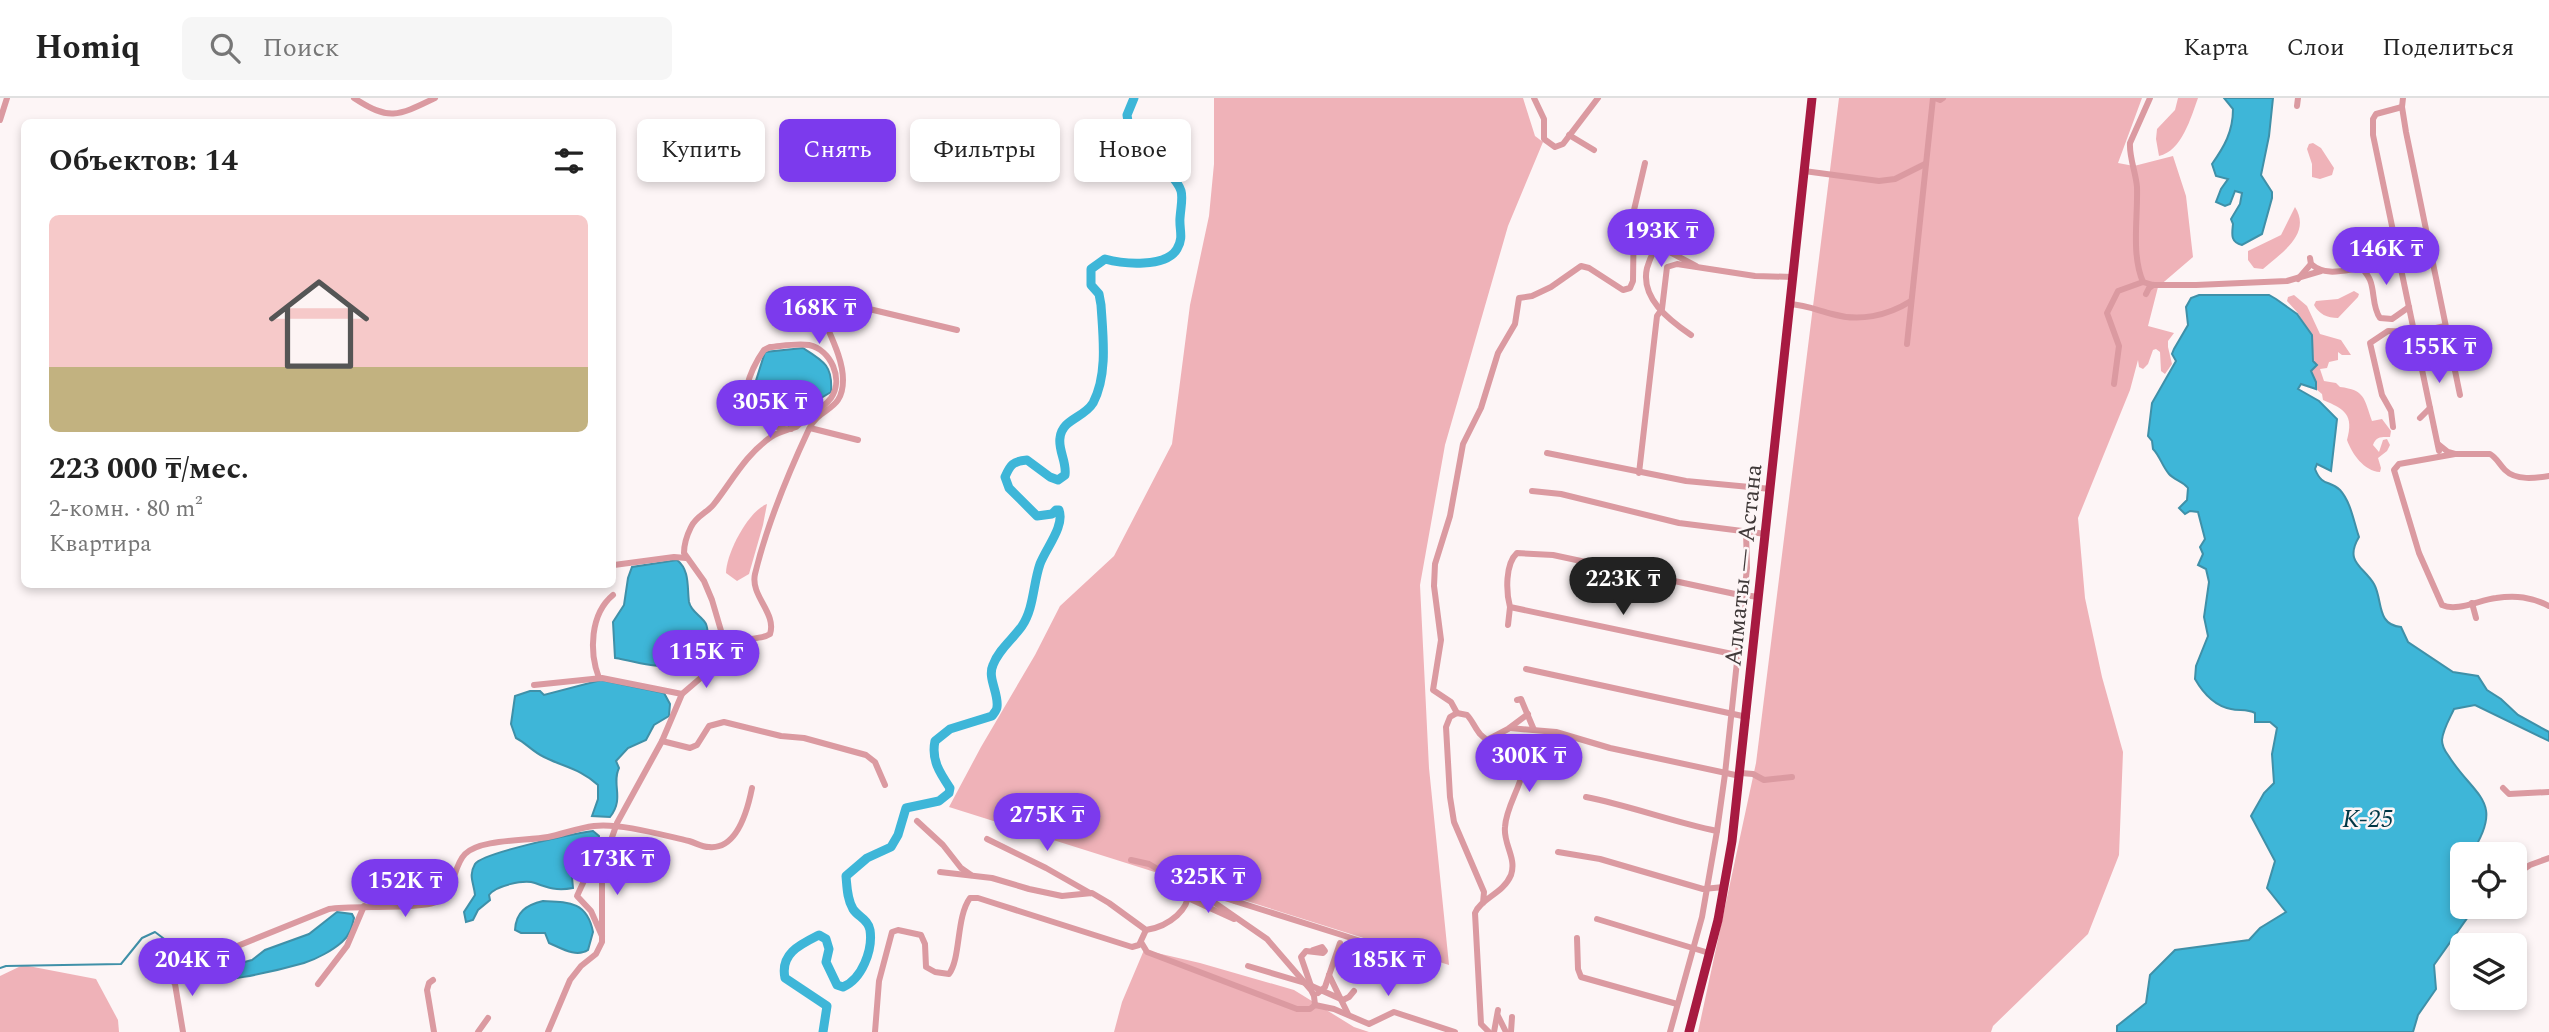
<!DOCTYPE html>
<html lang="ru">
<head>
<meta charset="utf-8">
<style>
	:root { --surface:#fff; --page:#f6f6f6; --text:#222; --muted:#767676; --line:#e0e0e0; --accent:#7c3aed }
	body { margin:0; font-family:Spectral,serif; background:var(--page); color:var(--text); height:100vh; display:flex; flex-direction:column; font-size:26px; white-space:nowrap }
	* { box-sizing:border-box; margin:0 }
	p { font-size:23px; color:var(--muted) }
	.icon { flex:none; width:38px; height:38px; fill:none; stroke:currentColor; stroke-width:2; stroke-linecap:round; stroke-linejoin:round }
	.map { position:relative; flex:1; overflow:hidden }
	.details { position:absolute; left:21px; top:21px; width:595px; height:469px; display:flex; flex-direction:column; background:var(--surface); border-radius:10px; box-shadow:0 4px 10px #0003 }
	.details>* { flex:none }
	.hud { position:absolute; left:637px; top:21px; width:665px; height:63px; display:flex; gap:14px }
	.tools { position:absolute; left:2450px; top:744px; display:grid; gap:14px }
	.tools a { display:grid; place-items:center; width:77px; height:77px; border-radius:10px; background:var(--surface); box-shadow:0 4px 10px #0003; font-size:35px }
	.price { position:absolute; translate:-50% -60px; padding:0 16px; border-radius:24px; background:var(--accent); color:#fff; font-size:23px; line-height:46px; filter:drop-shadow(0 2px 4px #0008) }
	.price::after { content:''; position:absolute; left:50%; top:42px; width:21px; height:16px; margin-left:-10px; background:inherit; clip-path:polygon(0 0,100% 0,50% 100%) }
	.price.selected { background:#222; color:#fff }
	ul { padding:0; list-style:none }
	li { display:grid; align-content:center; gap:14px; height:371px; padding:0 28px }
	li span { display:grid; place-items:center; height:217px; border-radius:10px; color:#555 }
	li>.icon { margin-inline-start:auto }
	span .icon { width:126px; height:126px; fill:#fffc; stroke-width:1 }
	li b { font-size:30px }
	h2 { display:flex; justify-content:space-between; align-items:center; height:84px; padding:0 28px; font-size:30px }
	.pill { padding:0 24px; border-radius:10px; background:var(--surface); box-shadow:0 4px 10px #0003; font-size:24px; line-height:63px }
	.pill.selected { background:var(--accent); color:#fff }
	header { display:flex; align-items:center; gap:42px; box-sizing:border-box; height:98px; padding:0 35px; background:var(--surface); border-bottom:2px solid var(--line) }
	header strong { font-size:33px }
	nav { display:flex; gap:38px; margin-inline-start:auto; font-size:24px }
	.search { width:490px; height:63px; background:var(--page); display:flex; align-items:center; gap:18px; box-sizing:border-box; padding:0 24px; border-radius:10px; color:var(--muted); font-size:26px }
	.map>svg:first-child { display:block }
	.green { fill:#efb2b8 }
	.water { fill:#3eb6d8; stroke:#3f90a8; stroke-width:2 }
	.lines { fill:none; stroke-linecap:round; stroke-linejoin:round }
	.stream { stroke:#3f90a8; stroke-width:2 }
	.river { stroke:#3eb6d8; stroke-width:9 }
	.minor { stroke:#db9aa1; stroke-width:6 }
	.highway { stroke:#a71a41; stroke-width:9 }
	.labels { text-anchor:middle; stroke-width:5; stroke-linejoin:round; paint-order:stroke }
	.street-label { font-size:24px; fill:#403939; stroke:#fdf5f6 }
	.water-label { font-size:26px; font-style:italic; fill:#003745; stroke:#fdf5f6 }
</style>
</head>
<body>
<header>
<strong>Homiq</strong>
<div class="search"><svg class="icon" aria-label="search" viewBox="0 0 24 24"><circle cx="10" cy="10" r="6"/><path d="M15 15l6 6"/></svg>Поиск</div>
<nav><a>Карта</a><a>Слои</a><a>Поделиться</a></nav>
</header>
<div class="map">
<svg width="2549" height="934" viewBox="0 0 2549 934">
	<rect width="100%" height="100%" fill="#fdf5f6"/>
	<!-- green -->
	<g class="green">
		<path d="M 1214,0 L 1523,0 L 1535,38 L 1543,44 L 1508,128 L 1445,347 L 1420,487 L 1429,670 L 1449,867 L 949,709 L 981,649 L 1035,557 L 1060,508 L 1114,458 L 1172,346 L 1190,207 L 1209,118 L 1214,66 Z"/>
		<path d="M 1839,0 L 2142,0 L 2118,65 L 2134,68 L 2173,58 L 2186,98 L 2193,159 L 2158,189 L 2148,228 L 2174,235 L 2168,243 L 2168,249 L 2172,266 L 2165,276 L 2161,273 L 2160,254 L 2156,251 L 2153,252 L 2148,266 L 2143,271 L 2139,269 L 2138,262 L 2130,292 L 2078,420 L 2085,500 L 2102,579 L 2123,654 L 2119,757 L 2088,836 L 1993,928 L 1991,934 L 1698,934 L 1756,665 Z"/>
		<path d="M 2178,0 L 2198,0 C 2191,19 2182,53 2159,58 L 2156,41 L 2157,31 L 2175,12 Z"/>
		<path d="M 2313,45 L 2321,50 L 2334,70 L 2332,77 L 2320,81 L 2312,79 L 2312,66 L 2307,51 L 2309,46 Z"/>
		<path d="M 2295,109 C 2312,136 2281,155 2263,171 L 2254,170 L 2248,162 L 2248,153 L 2281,137 Z"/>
		<path d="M 2354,193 L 2359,196 L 2358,199 L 2338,220 C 2327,220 2319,216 2314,207 L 2316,203 L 2338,201 Z"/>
		<path d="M 2294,197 L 2307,208 L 2320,236 L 2341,242 L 2351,257 L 2342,257 L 2338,254 L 2338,262 L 2329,264 L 2327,270 L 2320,271 L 2324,283 L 2336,285 L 2340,289 C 2365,292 2364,300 2372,323 L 2382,321 L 2391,333 L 2390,339 C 2382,339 2376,338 2373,347 L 2379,354 L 2383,342 L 2387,341 L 2390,347 L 2387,353 L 2378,360 L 2381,370 L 2380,374 C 2364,373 2352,356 2347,342 C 2354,317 2345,311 2323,302 L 2322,296 L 2316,291 L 2316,284 L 2311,273 L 2314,269 L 2312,237 L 2297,214 L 2287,203 L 2288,199 Z"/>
		<path d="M 767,406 L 763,427 L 749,476 L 737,483 L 726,475 C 726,456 748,413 767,406 Z"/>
		<path d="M 1144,852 L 1200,865 L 1294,892 L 1354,929 L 1369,934 L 1114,934 L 1122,904 Z"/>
		<path d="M 23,867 L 96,881 L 118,922 L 119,934 L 0,934 L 0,878 Z"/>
	</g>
	<!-- water -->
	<g class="water">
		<path d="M 2224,0 L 2273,0 L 2269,38 L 2261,77 L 2272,94 L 2272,100 L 2262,136 L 2242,147 C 2230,144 2232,136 2233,126 L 2231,121 L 2240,106 L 2242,95 L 2235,93 L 2230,106 L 2225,108 L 2216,104 L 2221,91 L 2228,81 L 2216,78 L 2212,66 C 2224,49 2233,34 2233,11 Z"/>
		<path d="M 2199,197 L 2269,197 L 2276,201 L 2297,216 L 2312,237 L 2313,263 L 2317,267 L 2311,273 L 2316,284 L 2316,291 L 2301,286 L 2298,291 L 2319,303 L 2337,321 L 2331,373 L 2317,366 L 2315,371 C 2322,389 2330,382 2340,392 C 2351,404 2354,425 2359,439 C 2344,464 2363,468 2374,486 C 2383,502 2376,527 2401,529 L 2408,544 L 2453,574 L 2478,578 L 2487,592 L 2501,601 L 2518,617 L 2549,634 L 2549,643 L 2475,607 L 2454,611 C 2450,620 2443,631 2442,642 C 2442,648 2445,653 2448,657 C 2474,699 2506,702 2471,756 L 2462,756 L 2462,808 L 2471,809 L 2470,816 L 2434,867 L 2436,891 L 2418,917 L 2413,934 L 2117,934 L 2117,928 L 2146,905 L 2150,877 L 2175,852 L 2249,842 L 2260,830 L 2286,814 L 2267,790 L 2275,763 L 2251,718 L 2264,695 L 2274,685 L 2272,656 L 2277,630 L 2270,624 L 2255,624 L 2255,615 C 2247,611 2239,613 2231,611 C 2215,608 2203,595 2195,581 L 2196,568 L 2208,538 L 2204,519 L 2209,484 L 2206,471 L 2198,467 L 2203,456 L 2200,449 L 2205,441 L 2198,414 L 2190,413 L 2185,416 L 2179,410 L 2187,402 L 2188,390 C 2183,383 2174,382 2169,376 C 2162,368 2160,358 2153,351 L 2152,343 L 2148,338 L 2152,305 L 2176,263 L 2172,256 L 2174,251 L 2188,227 L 2186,209 L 2191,200 Z"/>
		<path d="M 803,250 C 824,263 833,268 831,294 L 808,308 L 789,328 L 769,316 L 753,292 L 765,254 Z"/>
		<path d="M 677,462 C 690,472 687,489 689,504 C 691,514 702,518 706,526 C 708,531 708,538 709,543 C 683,582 652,566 615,560 L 613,524 L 624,507 L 628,480 L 632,469 Z"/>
		<path d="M 601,582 L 664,595 L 670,606 L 669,618 L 654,627 L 646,642 L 628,650 L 616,663 L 619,670 C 611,686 625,700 610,719 L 592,718 L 598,701 L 598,687 C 581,671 564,669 544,659 C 533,654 526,645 516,640 L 511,626 L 515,598 L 530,593 L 540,593 L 544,597 Z"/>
		<path d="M 593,733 L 599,738 L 600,752 L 572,779 L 573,790 C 557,793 548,790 535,785 C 524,781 495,788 489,797 L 490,802 L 478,812 L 473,822 L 466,824 L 464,814 L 475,797 C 474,785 468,778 475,766 C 482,755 576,735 593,733 Z"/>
		<path d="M 543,803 C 568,804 587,803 593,834 L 588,852 C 576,860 561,850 549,845 L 545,835 L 521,835 L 515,832 C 516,814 526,807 543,803 Z"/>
		<path d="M 337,814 L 352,816 L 354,820 C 352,829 350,837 342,844 C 333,852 317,861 304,865 C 283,871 204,891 187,880 L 225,865 L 237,866 L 252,862 L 265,852 L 309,836 Z"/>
	</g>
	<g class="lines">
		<!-- stream -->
		<path class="stream" d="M 0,870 L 6,868 L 121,866 L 142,840 L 155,834 L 167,843 L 169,856 L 176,862"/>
		<!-- river -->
		<path class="river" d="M 823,934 L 827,908 L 785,880 C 780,856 799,847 819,837 L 826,841 L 829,851 L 826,864 L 837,887 L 843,889 C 862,881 873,852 870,832 C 868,821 858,819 853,811 C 847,801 847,789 846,778 L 867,760 L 891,749 L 898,737 L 906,710 L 939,703 L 949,695 L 950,690 C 940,675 931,662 935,643 L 950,631 L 992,618 C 994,615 997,612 997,609 C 999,595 987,580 993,567 C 999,551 1013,541 1022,528 C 1034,510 1033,486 1040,466 C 1046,450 1065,428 1059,412 L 1056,412 L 1052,416 L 1037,418 L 1009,390 L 1005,379 C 1010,367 1013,363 1027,362 L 1050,379 L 1058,382 L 1065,377 C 1067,364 1058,352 1060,340 C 1062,321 1084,320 1093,305 C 1108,277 1103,238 1101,207 L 1099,196 L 1091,187 L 1091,171 L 1105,161 C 1123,166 1166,170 1177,151 C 1184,140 1179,131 1180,120 C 1182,96 1186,94 1169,75 C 1149,77 1137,83 1125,63 L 1130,37 L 1127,17 L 1134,0"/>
		<!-- minor -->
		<g class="minor">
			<path d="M 354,0 C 389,23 398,18 435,0"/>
			<path d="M 1534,0 L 1544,21 L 1544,41 L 1555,49 L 1563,46 L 1598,0"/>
			<path d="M 1935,0 L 1940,2 L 1943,0"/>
			<path d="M 2403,0 L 2402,9 L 2406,34 L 2460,297"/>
			<path d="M 2297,8 L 2298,0"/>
			<path d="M 2402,9 L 2376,16 L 2373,21 L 2373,37 L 2439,353"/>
			<path d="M 0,22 L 7,0"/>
			<path d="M 1569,37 L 1594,52"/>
			<path d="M 1804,73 L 1879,83 L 1895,81 L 1925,66"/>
			<path d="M 2357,158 C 2358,169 2366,172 2370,182 C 2375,194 2372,209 2380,220 L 2392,221 L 2409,209"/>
			<path d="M 2310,160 L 2311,166 C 2326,179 2344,172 2362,170"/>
			<path d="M 2298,181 L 2311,166"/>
			<path d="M 2143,184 C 2131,156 2138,120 2137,89 C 2136,75 2129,59 2130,45 L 2150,0"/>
			<path d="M 2146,196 L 2149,190 L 2153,187"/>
			<path d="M 816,201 L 843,201 L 865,210 L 957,232"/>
			<path d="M 1790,206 C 1805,207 1817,212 1832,216 C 1859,224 1887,218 1911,203"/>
			<path d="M 1691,237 C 1669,222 1640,200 1647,170 C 1650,162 1651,155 1658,151 L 1666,152 L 1696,168"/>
			<path d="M 1907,246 L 1933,0"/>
			<path d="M 2114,286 L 2119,248 L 2107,215 L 2118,193 L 2143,184 L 2153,187 L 2196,187 L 2287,183 L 2321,173"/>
			<path d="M 2420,320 L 2430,310"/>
			<path d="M 2393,329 L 2391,313 L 2382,297 L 2370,245 L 2388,233 L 2418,234 L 2445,228"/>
			<path d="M 810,330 L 858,342"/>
			<path d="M 2438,346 L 2448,354 L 2455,356 L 2490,356 C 2497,360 2499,366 2505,372 C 2516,383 2536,380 2549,378"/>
			<path d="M 1547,355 L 1686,383 L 1771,391"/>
			<path d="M 2455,356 L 2399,366 L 2394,372 L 2419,455 L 2442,507 C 2457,514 2479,502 2496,500 C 2516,497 2531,499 2549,508"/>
			<path d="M 1639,375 L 1657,218 L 1662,211 L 1667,169 L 1677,166 L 1755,178 L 1793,179"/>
			<path d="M 1532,393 L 1561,396 L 1679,425 L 1766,436"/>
			<path d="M 614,467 L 674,459 L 686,460"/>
			<path d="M 2472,505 L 2476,520"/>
			<path d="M 1508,527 L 1510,509"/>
			<path d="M 1737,557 L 1510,509 C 1506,494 1505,466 1517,455 L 1553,457 L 1735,496 L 1759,499"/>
			<path d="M 721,562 C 733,557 740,545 752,541 C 759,539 764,540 770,536 C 777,515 750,498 755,476 C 767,426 787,378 809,331 C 820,308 843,314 843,282 C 843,254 821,223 815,196"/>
			<path d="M 1526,571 L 1747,619"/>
			<path d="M 599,580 C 589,554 590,516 613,497"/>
			<path d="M 534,587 L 602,580 L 682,596"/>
			<path d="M 1517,602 L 1521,601 L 1534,632"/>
			<path d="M 1457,615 L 1451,604 L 1433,592 L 1441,542 L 1434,488 L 1435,466 L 1450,418 L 1463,346 L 1481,310 L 1498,255 L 1515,226 L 1519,200 L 1532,198 L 1551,189 L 1581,168 L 1589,170 L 1623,192 L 1630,190 L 1633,183 L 1634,112 L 1645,65"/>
			<path d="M 1510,630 L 1556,634 L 1610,650 L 1740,678"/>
			<path d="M 1487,642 L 1508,631 L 1528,616"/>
			<path d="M 662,643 L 690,650 L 697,647 L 709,628 L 724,624 L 781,638 L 804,640 L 866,657 L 875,664 L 885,687"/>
			<path d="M 1741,675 L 1753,676 L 1764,682 L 1792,679"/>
			<path d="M 2503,690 L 2509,696 L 2549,694"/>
			<path d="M 1586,699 C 1631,708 1673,724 1717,733"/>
			<path d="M 917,723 L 943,747 L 961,770 L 971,777"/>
			<path d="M 987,741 L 1046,770 L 1090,795"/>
			<path d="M 1558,754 L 1600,761 L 1703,791 L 1724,789"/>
			<path d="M 940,774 L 992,780 L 1029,791 L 1062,798 L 1092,795 L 1109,805 L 1146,832 C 1167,829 1194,811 1187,788 L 1149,766 L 1131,762"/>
			<path d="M 2515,777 L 2530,767 L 2549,760"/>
			<path d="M 1187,788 L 1364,844"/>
			<path d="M 1189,795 L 1215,805 L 1267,841 L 1311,892 L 1314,898 L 1315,907"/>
			<path d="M 1188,800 L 1234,821"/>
			<path d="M 1235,803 L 1239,798 L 1240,784"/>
			<path d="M 1483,805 L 1484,794 L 1454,724 L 1450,699 L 1446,629 L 1450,619 L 1457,615 L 1467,617 C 1472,622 1475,630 1480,636 C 1491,648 1519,658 1523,673 C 1519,692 1506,710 1505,729 C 1503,746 1517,760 1511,777 C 1503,796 1481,800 1475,815 L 1481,926 L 1489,934"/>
			<path d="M 1597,821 L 1709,855"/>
			<path d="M 602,838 L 591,813 L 577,798 L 589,772 L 604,757"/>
			<path d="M 1577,840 L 1578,871 L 1581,879 L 1677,906"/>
			<path d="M 1141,844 L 1147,854 L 1297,911 L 1310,911 L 1315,907 L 1334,911 L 1369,926 L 1394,914 L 1455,934"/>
			<path d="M 1248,868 L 1305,885 L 1343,902 L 1349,899 L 1354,893"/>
			<path d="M 1329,877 L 1348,916"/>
			<path d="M 433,882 L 429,885 L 427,892 L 434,934"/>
			<path d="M 318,886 L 347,848 L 364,808"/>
			<path d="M 1311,888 L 1301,859 L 1306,853 L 1323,855 L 1325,853 L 1322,849 L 1313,852"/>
			<path d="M 1318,895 L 1325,889 L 1340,845"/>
			<path d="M 1498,918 L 1506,934"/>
			<path d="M 183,934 L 175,886 L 170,879 L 183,870 L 329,811 C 352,807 427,812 440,802 C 455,792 453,768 465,756 C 480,741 526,743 548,739 C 563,736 578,730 594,728 C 621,725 662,737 689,743 C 696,745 702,749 709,749 C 738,752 748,710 752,690"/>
			<path d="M 478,934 L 488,920"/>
			<path d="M 548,934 L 570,882 L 581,868 L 596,856 L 602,844 L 602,768 L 617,725 L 662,643 L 682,596 L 718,565 L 723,555 L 722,536 L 712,502 L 704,483 L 684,455 C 684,447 687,437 691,429 C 696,418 707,415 714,406 C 732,383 746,356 771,339 C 778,334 788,332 796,329 C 806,320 823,311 831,300 C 844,281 831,252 809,247 C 797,245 782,248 770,249 L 764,252 C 757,262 750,276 747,288 C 741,310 771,333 791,331"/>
			<path d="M 875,934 L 879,883 L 892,834 L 898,832 L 921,837 L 925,846 L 926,869 L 935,874 L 949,876 C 961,860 956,819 970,800 L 978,800 L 1132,849 L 1139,847 L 1146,832"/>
			<path d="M 1494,934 L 1498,912"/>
			<path d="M 1511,934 L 1512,919"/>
			<path d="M 1670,934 L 1702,819 L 1717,733 L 1725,676 L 1747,470 L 1746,433"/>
		</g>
		<!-- highway -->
		<path class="highway" d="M 1689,934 L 1718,822 L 1732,743 L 1812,0"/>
	</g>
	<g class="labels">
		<!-- street labels -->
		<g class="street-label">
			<text transform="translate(1743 467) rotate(-84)" y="8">Алматы — Астана</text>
		</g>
		<!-- water labels -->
		<g class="water-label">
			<text x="2368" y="729">К-25</text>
		</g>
	</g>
</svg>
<div class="tools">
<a><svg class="icon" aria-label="locate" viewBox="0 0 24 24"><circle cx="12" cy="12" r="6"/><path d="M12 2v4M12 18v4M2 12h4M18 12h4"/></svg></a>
<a><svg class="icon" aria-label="layers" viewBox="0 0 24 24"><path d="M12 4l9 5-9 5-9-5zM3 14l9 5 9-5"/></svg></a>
</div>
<b class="price" style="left:1661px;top:171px">193K ₸</b>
<b class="price" style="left:2386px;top:189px">146K ₸</b>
<b class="price" style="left:819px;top:248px">168K ₸</b>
<b class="price" style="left:2439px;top:287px">155K ₸</b>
<b class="price" style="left:770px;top:342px">305K ₸</b>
<b class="price selected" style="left:1623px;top:519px">223K ₸</b>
<b class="price" style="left:706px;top:592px">115K ₸</b>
<b class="price" style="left:1529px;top:696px">300K ₸</b>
<b class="price" style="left:1047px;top:755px">275K ₸</b>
<b class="price" style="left:617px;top:799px">173K ₸</b>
<b class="price" style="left:1208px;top:817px">325K ₸</b>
<b class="price" style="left:405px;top:821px">152K ₸</b>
<b class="price" style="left:192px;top:900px">204K ₸</b>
<b class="price" style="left:1388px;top:900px">185K ₸</b>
<div class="hud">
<a class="pill">Купить</a>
<a class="pill selected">Снять</a>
<a class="pill">Фильтры</a>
<a class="pill">Новое</a>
</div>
<section class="details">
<h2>Объектов: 14<svg class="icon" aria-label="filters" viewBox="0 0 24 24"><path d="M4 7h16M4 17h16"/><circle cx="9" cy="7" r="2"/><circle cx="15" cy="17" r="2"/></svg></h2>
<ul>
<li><span style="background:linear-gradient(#f6c9c9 70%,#c2b280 0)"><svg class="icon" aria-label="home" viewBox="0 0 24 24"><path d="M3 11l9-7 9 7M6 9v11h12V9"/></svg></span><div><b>223 000 ₸/мес.</b><p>2-комн. · 80 m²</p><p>Квартира</p></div></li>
</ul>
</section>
</div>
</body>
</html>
